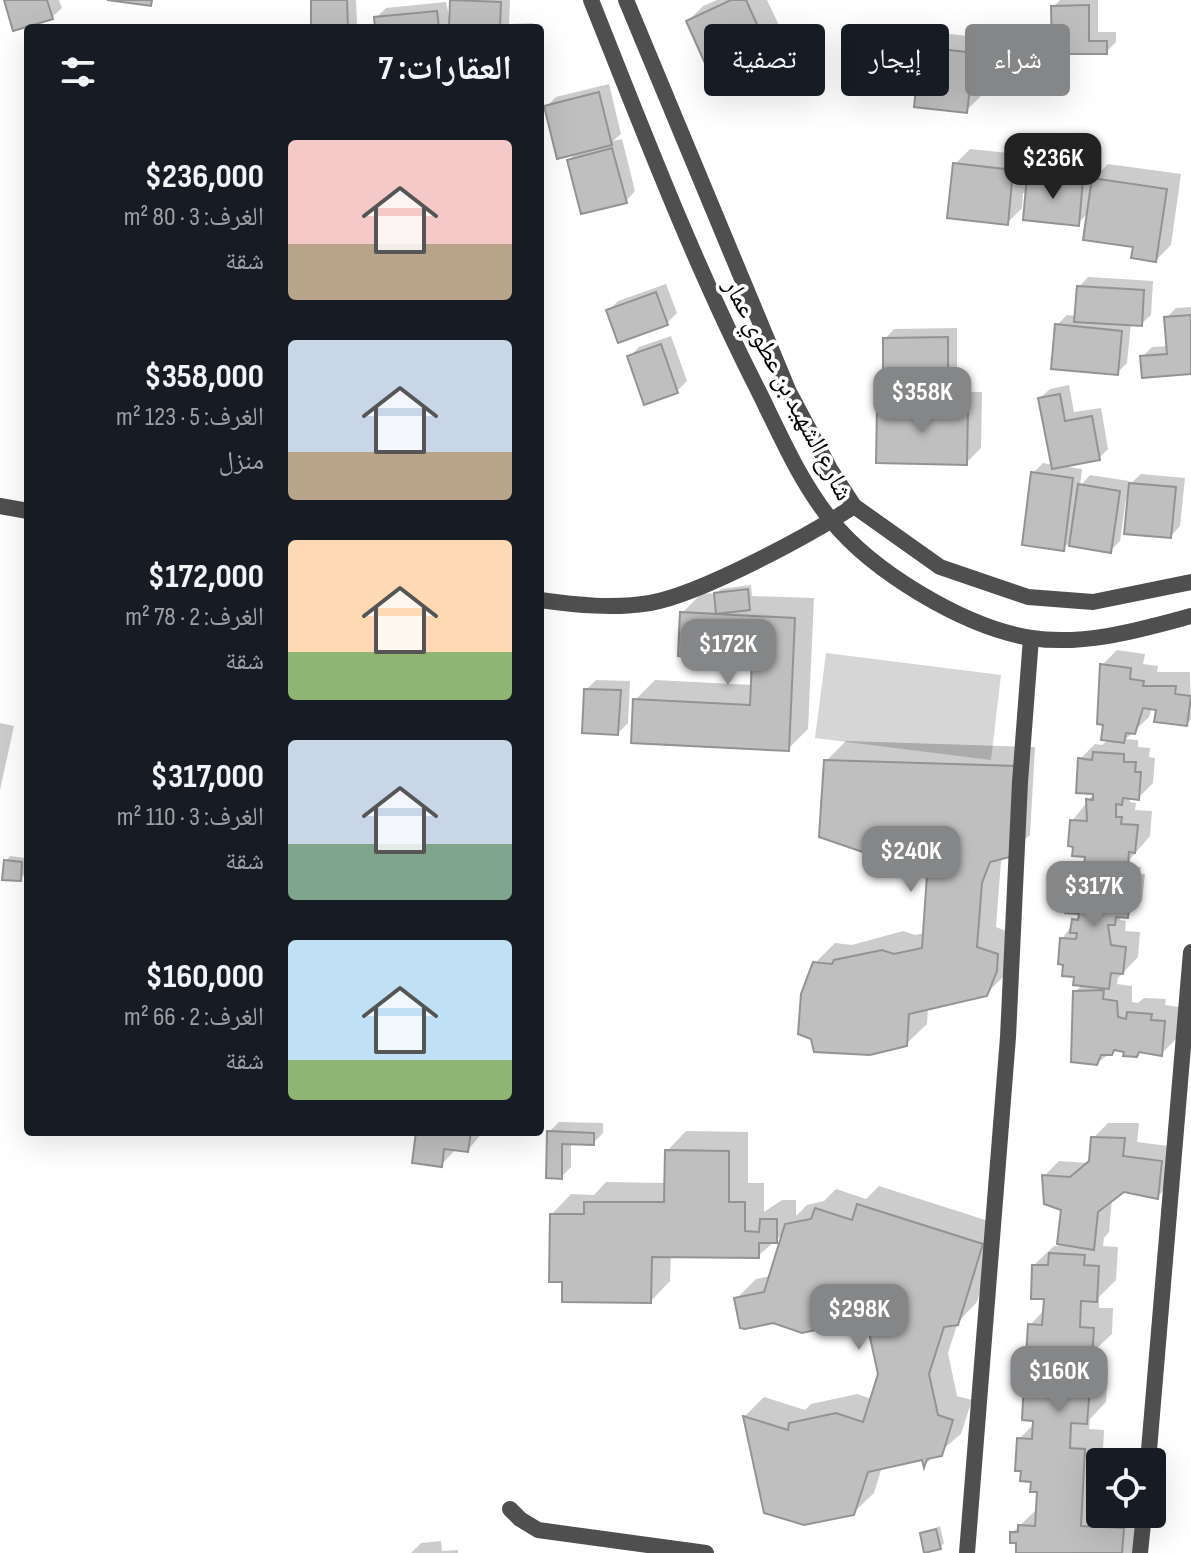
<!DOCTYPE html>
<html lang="ar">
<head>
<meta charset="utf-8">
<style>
	:root { --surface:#171b24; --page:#20242c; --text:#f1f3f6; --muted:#9ea1a6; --accent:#858687 }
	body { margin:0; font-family:"Sofia Sans Condensed","Noto Naskh Arabic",sans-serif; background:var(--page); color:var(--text); direction:rtl; height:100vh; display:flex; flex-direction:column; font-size:30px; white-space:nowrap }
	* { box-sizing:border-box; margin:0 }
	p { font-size:26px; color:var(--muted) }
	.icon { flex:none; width:44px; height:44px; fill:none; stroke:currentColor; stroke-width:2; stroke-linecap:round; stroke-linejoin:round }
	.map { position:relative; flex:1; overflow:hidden; direction:ltr }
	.side { position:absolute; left:24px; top:24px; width:520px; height:1112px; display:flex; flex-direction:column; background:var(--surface); border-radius:8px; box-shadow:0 8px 32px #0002; direction:rtl }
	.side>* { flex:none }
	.guide { position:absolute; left:568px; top:24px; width:502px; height:72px; direction:rtl; display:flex; gap:16px }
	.buttons { position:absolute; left:1086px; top:1448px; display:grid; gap:16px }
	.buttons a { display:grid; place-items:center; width:80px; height:80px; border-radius:8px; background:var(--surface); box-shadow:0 8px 32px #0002; font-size:40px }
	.price { position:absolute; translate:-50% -68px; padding:0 18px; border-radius:16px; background:var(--accent); color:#fff; font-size:26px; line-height:52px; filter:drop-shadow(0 2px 4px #0008) }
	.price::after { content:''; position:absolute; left:50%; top:48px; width:24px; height:18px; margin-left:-12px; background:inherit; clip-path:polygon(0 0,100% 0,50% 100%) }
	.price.active { background:#222; color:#fff }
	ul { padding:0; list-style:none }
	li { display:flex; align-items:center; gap:24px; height:200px; padding:0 32px }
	li span { display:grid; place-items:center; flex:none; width:224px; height:160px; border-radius:8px; color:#555 }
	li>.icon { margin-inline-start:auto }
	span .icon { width:96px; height:96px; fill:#fffc; stroke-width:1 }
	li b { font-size:34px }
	h2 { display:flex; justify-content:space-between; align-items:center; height:96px; padding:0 32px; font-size:34px }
	.pill { padding:0 28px; border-radius:8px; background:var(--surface); box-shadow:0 8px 32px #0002; font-size:28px; line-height:72px }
	.pill.active { background:var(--accent); color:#fff }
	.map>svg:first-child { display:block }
	.green { fill:#d6d6d6 }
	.shadow { fill:#0003 }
	.building { fill:#bfbfbf; stroke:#939393; stroke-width:2 }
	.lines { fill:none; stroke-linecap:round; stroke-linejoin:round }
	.minor { stroke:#4f4f4f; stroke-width:16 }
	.labels { text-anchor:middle; stroke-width:7; stroke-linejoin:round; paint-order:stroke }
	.street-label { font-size:26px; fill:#000; stroke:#fff }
</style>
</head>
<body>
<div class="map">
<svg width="1191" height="1553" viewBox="0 0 1191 1553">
	<rect width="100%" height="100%" fill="#fff"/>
	<!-- green -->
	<path class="green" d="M 826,653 L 1001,675 L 991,760 L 815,738 Z"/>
	<!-- shadow -->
	<g class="shadow">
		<path d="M 6,0 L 59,0 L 62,8 L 52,17 Z"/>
		<path d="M 313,0 L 356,0 L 357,24 L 353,28 L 313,28 Z"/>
		<path d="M 453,0 L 510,0 L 509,24 L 533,23 L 533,28 L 377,28 L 376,18 L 386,8 L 446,2 L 451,26 Z"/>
		<path d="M 717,0 L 767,0 L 784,36 L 769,51 L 688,21 L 703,6 Z"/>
		<path d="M 1060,0 L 1098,0 L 1098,32 L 1116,32 L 1116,42 L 1106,52 L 1054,52 L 1053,7 Z"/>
		<path d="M 931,32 L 988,38 L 982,95 L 967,110 L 919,77 L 916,47 Z"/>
		<path d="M 609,84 L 621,134 L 613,141 L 622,139 L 635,191 L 626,201 L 569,160 L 577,152 L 546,107 L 556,97 Z"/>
		<path d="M 970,149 L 1027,155 L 1025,180 L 1038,167 L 1091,171 L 1090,182 L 1108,164 L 1181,174 L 1171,245 L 1156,260 L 1089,212 L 1078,223 L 1027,193 L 1023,193 L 1022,208 L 1007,223 L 955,164 Z"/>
		<path d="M 1088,277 L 1153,281 L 1151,315 L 1141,324 L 1131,324 L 1127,363 L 1117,373 L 1057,325 L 1067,315 L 1077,316 L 1079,287 Z"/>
		<path d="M 666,284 L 677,313 L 667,323 L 608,311 L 618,301 Z"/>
		<path d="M 1191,307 L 1191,372 L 1142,357 L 1152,347 L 1169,346 L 1166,318 L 1176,308 Z"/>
		<path d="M 957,328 L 957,371 L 947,381 L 885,339 L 894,329 Z"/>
		<path d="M 671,336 L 687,381 L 677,391 L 629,357 L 639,347 Z"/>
		<path d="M 1069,385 L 1074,412 L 1101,408 L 1108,449 L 1099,458 L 1062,466 L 1082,469 L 1080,486 L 1090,475 L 1129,481 L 1128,486 L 1141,474 L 1185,478 L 1180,526 L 1171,536 L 1126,499 L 1120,541 L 1110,551 L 1072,540 L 1063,549 L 1033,473 L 1043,463 L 1053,465 L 1040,398 L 1050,389 Z"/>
		<path d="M 894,391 L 982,392 L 981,448 L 966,463 L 878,406 Z"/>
		<path d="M 751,585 L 752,596 L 814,598 L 808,729 L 788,749 L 635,700 L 655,680 L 753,685 L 754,658 L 682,613 L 702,593 L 716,594 L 721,589 Z"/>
		<path d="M 1117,650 L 1145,654 L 1143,664 L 1158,666 L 1157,672 L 1190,672 L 1191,720 L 1186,724 L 1152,707 L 1149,717 L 1126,739 L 1138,740 L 1138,747 L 1150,748 L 1149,757 L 1155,758 L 1153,783 L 1138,798 L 1130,797 L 1130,802 L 1136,803 L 1135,810 L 1152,811 L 1150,836 L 1130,859 L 1130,866 L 1141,867 L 1140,874 L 1145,874 L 1142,901 L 1127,916 L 1121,915 L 1120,920 L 1126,921 L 1125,931 L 1140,932 L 1138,957 L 1118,978 L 1117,984 L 1132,986 L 1132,1002 L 1138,1003 L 1144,998 L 1166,999 L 1165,1005 L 1179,1007 L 1176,1039 L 1161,1054 L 1142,1050 L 1137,1055 L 1116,1049 L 1097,1063 L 1075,992 L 1083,984 L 1062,939 L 1081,912 L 1070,879 L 1085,864 L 1087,855 L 1072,821 L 1095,792 L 1080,759 L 1095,744 L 1102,745 L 1109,739 L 1102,665 Z"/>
		<path d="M 596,680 L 630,681 L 628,723 L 618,733 L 586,690 Z"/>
		<path d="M 0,723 L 14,726 L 0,790 Z"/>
		<path d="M 846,741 L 1035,747 L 1030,835 L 1001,861 L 996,927 L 1016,935 L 1006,974 L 986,994 L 928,1007 L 927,1024 L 906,1044 L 815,963 L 835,943 L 852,945 L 903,931 L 915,935 L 925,933 L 929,873 L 826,761 Z"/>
		<path d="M 10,856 L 25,858 L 24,875 L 20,879 L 6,861 Z"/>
		<path d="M 559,1122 L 603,1123 L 603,1133 L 593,1143 L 571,1142 L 571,1167 L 561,1177 L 549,1132 Z"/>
		<path d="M 1108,1123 L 1139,1123 L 1137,1142 L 1176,1147 L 1172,1182 L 1157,1197 L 1123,1190 L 1112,1199 L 1109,1232 L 1104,1238 L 1103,1246 L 1118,1247 L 1116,1280 L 1099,1297 L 1099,1308 L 1113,1308 L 1112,1334 L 1096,1349 L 1096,1367 L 1108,1368 L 1106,1402 L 1090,1419 L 1089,1429 L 1104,1430 L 1100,1514 L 1142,1514 L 1140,1553 L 1018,1553 L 1019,1541 L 1012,1533 L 1038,1508 L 1039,1491 L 1023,1469 L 1019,1439 L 1035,1423 L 1026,1382 L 1043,1365 L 1030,1325 L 1045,1309 L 1046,1297 L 1034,1265 L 1054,1246 L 1058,1246 L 1063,1208 L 1044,1176 L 1059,1161 L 1087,1163 L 1091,1159 L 1093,1138 Z"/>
		<path d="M 686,1131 L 748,1132 L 748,1183 L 764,1183 L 764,1212 L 782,1200 L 796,1200 L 796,1216 L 807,1205 L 824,1201 L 836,1189 L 866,1199 L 879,1186 L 1001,1225 L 977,1302 L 958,1322 L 948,1353 L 957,1396 L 972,1400 L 961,1434 L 925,1464 L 924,1458 L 882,1467 L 874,1493 L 853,1513 L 765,1511 L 745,1416 L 764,1397 L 805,1410 L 811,1404 L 857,1394 L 872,1399 L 880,1374 L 868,1316 L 736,1299 L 756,1279 L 771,1276 L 785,1232 L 758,1256 L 671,1255 L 670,1281 L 651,1301 L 564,1280 L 552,1214 L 571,1194 L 594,1195 L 606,1182 L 666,1183 L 667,1151 Z"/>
		<path d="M 418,1132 L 483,1132 L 468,1150 L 457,1148 L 441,1165 Z"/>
		<path d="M 940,1526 L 944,1543 L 940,1547 L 922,1534 Z"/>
		<path d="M 441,1541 L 442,1551 L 458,1550 L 458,1553 L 411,1553 L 421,1543 Z"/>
	</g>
	<!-- building -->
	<g class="building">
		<path d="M 4,0 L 47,0 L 53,19 L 13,31 Z"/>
		<path d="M 107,0 L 152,0 L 151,6 Z"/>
		<path d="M 311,0 L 347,0 L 348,28 L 311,28 Z"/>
		<path d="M 450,0 L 501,2 L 500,28 L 449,28 Z"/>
		<path d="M 731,0 L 746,0 L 770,53 L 712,79 L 686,21 Z"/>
		<path d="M 1089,5 L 1089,41 L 1107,41 L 1107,54 L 1052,54 L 1051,6 Z"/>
		<path d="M 437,11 L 439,28 L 375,28 L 374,17 Z"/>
		<path d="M 914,46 L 974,53 L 967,113 L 914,107 L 917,79 L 911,78 Z"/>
		<path d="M 599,92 L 612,145 L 557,159 L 544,106 Z"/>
		<path d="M 612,148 L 627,203 L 581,214 L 567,160 Z"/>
		<path d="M 953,163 L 1013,170 L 1008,225 L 947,218 Z"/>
		<path d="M 1027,176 L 1083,180 L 1079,226 L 1023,220 Z"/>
		<path d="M 1092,178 L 1167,189 L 1156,262 L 1131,258 L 1133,247 L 1083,240 Z"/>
		<path d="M 1077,286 L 1144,290 L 1142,326 L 1074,322 Z"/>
		<path d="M 656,292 L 668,325 L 618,343 L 606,310 Z"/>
		<path d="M 1191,315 L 1191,374 L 1142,378 L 1140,356 L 1167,354 L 1164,317 Z"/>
		<path d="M 1055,324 L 1122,331 L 1118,375 L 1051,369 Z"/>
		<path d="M 948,337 L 948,383 L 883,383 L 883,338 Z"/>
		<path d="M 661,344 L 678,393 L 644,405 L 627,356 Z"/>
		<path d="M 1060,394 L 1065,421 L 1092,416 L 1100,460 L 1052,469 L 1038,398 Z"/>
		<path d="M 877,405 L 968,406 L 967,465 L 876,463 Z"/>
		<path d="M 1031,472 L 1073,478 L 1064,551 L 1022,545 Z"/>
		<path d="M 1129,483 L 1176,487 L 1171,538 L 1124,534 Z"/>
		<path d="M 1078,484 L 1120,491 L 1111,553 L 1069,546 Z"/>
		<path d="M 748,589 L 750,610 L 716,614 L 714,593 Z"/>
		<path d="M 680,612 L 795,618 L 789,751 L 631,743 L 633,699 L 750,705 L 752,660 L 678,656 Z"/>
		<path d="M 1100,664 L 1131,668 L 1130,679 L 1144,681 L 1143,686 L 1176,686 L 1175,694 L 1191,696 L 1187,726 L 1154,722 L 1156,710 L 1143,708 L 1135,734 L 1126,733 L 1124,743 L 1101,740 L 1103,725 L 1097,724 Z"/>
		<path d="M 584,689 L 621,690 L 618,735 L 582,733 Z"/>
		<path d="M 1093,752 L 1124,754 L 1124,762 L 1136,762 L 1135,772 L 1141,772 L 1139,800 L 1123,798 L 1122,805 L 1116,804 L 1116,817 L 1122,817 L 1121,824 L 1138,825 L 1135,853 L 1129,852 L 1128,865 L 1117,864 L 1116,867 L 1084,865 L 1085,857 L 1072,856 L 1073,847 L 1068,846 L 1070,820 L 1087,821 L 1086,799 L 1093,800 L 1093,794 L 1076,793 L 1078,758 L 1092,760 Z"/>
		<path d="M 824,760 L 1017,766 L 1010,857 L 990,862 L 982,883 L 977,947 L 998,954 L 997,971 L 987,996 L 909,1014 L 907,1046 L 870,1055 L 814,1052 L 811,1039 L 798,1034 L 801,994 L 813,962 L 832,964 L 834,960 L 882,950 L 894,954 L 922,948 L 927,874 L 819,837 Z"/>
		<path d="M 4,860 L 22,862 L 21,881 L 2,880 Z"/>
		<path d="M 1086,868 L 1116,871 L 1116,880 L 1127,881 L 1126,888 L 1131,888 L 1128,918 L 1116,917 L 1115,925 L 1108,925 L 1111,945 L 1126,947 L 1123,974 L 1111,973 L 1109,989 L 1073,985 L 1074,977 L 1062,976 L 1063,965 L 1058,964 L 1060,938 L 1076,939 L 1077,933 L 1070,933 L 1072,919 L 1078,920 L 1079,914 L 1065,913 L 1068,879 L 1085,880 Z"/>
		<path d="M 1104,990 L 1103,999 L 1117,1001 L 1118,1017 L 1126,1019 L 1127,1012 L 1152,1014 L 1151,1020 L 1165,1021 L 1162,1056 L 1139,1052 L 1137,1057 L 1123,1056 L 1124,1052 L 1114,1050 L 1112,1055 L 1101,1055 L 1097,1065 L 1071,1062 L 1073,991 Z"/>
		<path d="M 547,1131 L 594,1133 L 594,1145 L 562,1144 L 562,1179 L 546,1178 Z"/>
		<path d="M 416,1132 L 471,1132 L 468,1152 L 444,1149 L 442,1167 L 412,1163 Z"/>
		<path d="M 1091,1137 L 1125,1138 L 1123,1156 L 1162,1161 L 1158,1199 L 1124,1192 L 1098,1212 L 1094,1250 L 1057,1244 L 1061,1210 L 1044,1204 L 1042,1175 L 1070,1177 L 1089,1161 Z"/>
		<path d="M 665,1150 L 729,1151 L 729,1202 L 745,1202 L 745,1231 L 759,1232 L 760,1219 L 777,1219 L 777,1243 L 759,1243 L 759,1258 L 652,1257 L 651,1303 L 562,1302 L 562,1282 L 549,1282 L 550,1214 L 584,1214 L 584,1202 L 664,1202 Z"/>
		<path d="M 857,1204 L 983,1244 L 958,1325 L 944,1327 L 929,1374 L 938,1415 L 953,1420 L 942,1456 L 927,1459 L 924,1468 L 922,1460 L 868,1472 L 854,1515 L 804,1525 L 764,1513 L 743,1416 L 788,1430 L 789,1423 L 836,1413 L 863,1422 L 878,1374 L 866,1319 L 802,1333 L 773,1323 L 745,1329 L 740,1328 L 734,1298 L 764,1292 L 785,1224 L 811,1219 L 815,1208 L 852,1220 Z"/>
		<path d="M 1049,1253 L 1085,1255 L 1084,1265 L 1099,1266 L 1097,1302 L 1081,1301 L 1080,1327 L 1094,1328 L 1092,1356 L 1078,1355 L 1077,1386 L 1090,1387 L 1087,1424 L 1071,1423 L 1070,1448 L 1085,1449 L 1081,1526 L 1124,1528 L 1122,1553 L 1016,1553 L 1016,1543 L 1010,1543 L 1010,1532 L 1018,1532 L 1018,1525 L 1035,1526 L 1037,1492 L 1030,1492 L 1031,1482 L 1020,1481 L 1021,1471 L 1015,1471 L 1017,1438 L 1032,1439 L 1033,1421 L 1022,1420 L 1024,1381 L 1040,1382 L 1041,1361 L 1029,1360 L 1026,1356 L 1028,1324 L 1042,1325 L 1044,1299 L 1031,1299 L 1032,1265 L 1048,1265 Z"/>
		<path d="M 936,1529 L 941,1549 L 924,1553 L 920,1533 Z"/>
	</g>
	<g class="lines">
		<!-- minor -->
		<g class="minor">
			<path d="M 591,0 C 644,133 695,267 760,394 C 781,437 801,483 831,520 C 873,572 964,627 1031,638 C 1085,646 1139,630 1191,616"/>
			<path d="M 626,0 L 789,392 L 830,469 L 854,506 L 940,567 L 1028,597 L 1093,602 L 1191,582"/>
			<path d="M 0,506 L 28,511"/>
			<path d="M 540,600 C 576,605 614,609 650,603 C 701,594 810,535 854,506"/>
			<path d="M 1148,1462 L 1191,952"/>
			<path d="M 510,1509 L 520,1519 L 538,1530 L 706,1553"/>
			<path d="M 967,1553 L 1008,1037 L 1020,782 L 1031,638"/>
			<path d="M 1140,1553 L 1144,1514"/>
		</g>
	</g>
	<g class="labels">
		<!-- street labels -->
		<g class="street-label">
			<text transform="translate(789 389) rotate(62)" y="9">شارع الشهيد بن عطوي عمار</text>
		</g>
	</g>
</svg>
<div class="buttons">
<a><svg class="icon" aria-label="locate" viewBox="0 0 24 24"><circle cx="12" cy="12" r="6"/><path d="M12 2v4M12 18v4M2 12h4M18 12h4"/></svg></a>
</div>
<b class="price active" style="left:1053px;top:201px">$236K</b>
<b class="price" style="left:922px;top:435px">$358K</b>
<b class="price" style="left:728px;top:687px">$172K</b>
<b class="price" style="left:911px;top:894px">$240K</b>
<b class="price" style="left:1094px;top:929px">$317K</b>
<b class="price" style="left:859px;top:1352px">$298K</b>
<b class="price" style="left:1059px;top:1414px">$160K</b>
<div class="guide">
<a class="pill active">شراء</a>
<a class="pill">إيجار</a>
<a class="pill">تصفية</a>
</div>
<section class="side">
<h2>العقارات: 7<svg class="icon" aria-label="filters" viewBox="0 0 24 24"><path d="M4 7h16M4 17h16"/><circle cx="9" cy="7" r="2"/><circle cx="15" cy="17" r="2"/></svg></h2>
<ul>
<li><span style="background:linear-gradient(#f6c9c9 65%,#b9a48a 0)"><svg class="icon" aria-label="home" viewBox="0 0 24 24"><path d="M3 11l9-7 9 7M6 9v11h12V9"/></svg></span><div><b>$236,000</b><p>الغرف: 3 · 80 m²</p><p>شقة</p></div></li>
<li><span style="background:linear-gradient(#c9d6e8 70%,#b9a48a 0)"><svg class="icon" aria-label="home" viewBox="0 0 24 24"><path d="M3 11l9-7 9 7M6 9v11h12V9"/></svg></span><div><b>$358,000</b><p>الغرف: 5 · 123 m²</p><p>منزل</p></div></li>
<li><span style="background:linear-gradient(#ffd9b3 70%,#8fb573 0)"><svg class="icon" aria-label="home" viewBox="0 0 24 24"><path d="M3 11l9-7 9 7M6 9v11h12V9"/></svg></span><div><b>$172,000</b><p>الغرف: 2 · 78 m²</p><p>شقة</p></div></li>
<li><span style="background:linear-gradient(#c9d6e8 65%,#7fa58c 0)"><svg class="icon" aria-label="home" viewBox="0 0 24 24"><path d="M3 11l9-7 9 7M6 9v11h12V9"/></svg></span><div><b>$317,000</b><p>الغرف: 3 · 110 m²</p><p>شقة</p></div></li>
<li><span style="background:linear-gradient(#bfe0f5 75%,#8fb573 0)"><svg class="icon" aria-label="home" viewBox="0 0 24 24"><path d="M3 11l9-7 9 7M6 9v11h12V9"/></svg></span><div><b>$160,000</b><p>الغرف: 2 · 66 m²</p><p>شقة</p></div></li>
</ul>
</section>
</div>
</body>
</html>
